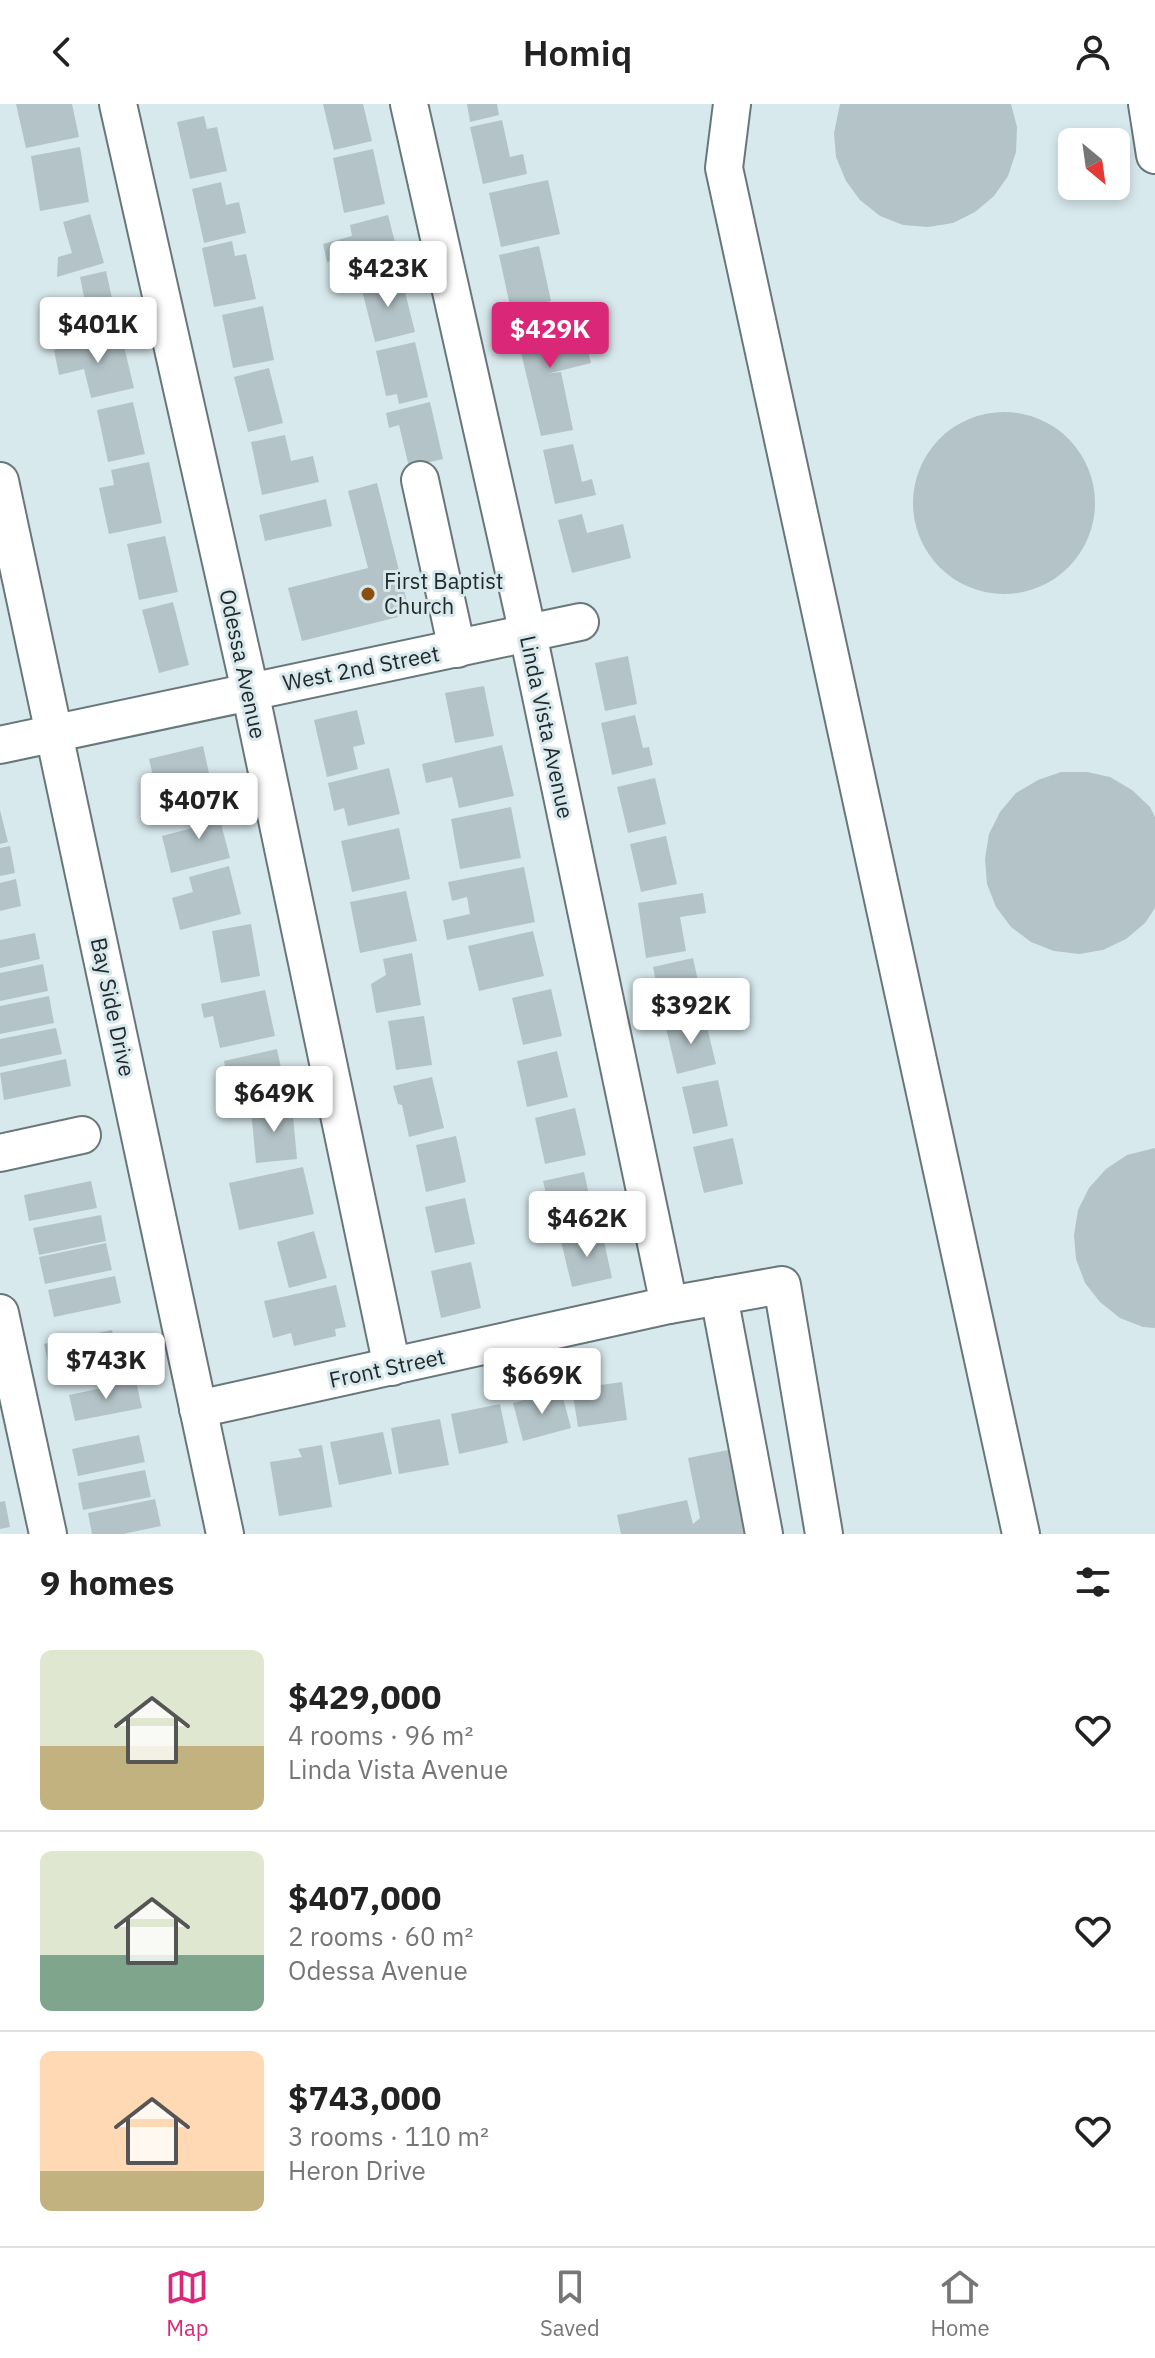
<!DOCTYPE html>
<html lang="en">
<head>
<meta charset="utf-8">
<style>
	:root { --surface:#fff; --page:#f2f2f2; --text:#222; --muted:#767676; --line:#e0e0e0; --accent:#db2777 }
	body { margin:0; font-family:"IBM Plex Sans",sans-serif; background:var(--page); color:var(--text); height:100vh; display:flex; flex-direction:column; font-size:30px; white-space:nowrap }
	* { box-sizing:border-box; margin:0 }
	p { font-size:26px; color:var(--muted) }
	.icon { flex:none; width:44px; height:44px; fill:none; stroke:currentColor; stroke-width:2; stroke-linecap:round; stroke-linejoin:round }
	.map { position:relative; height:1430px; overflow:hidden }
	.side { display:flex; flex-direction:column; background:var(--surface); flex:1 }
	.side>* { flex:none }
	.needle { width:52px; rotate:151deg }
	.controls { position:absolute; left:1058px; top:24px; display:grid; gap:16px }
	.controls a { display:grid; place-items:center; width:72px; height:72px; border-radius:12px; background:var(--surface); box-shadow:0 4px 12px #0003; font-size:40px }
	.price { position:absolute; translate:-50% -68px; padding:0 18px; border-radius:8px; background:#fff; color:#222; font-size:26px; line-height:52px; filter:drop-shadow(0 2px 4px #0008) }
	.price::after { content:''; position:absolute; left:50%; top:48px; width:24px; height:18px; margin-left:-12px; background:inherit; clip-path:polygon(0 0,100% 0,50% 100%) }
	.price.on { background:var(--accent); color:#fff }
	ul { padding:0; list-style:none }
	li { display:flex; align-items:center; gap:24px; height:200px; padding:0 40px }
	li+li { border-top:2px solid var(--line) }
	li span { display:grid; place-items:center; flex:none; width:224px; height:160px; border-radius:12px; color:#555 }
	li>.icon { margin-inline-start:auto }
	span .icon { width:96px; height:96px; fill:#fffc; stroke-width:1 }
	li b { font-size:34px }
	h2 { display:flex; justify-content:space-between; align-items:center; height:96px; padding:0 40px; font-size:34px }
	header { display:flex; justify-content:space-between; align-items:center; height:104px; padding:0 40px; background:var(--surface); font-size:36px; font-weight:600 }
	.tabs { display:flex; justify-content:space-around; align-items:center; height:112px; border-top:2px solid var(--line); background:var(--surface); font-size:22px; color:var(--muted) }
	.tabs a { display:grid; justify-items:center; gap:4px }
	.tabs .on { color:var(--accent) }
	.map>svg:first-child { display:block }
	.building { fill:#b3c3c7 }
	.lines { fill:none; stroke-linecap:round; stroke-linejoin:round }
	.minor-casing { stroke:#67777a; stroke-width:40 }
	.minor { stroke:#fff; stroke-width:36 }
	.poi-dot { fill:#8b4e0d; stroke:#d8e9ed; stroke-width:3 }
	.labels { text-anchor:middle; stroke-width:6; stroke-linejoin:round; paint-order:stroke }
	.poi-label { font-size:22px; fill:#23292b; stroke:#d8e9ed; text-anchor:start }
	.street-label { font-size:22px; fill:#23292b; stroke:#d8e9ed }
</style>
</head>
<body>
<header><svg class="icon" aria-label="back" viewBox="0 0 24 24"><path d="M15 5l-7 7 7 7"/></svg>Homiq<svg class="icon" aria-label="person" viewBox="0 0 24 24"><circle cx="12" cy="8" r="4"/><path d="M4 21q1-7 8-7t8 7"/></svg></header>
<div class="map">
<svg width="1155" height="1430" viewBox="0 0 1155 1430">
	<rect width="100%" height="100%" fill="#d8e9ed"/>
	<!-- building -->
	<g class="building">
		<path d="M 16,0 L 72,0 L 79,33 L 26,44 Z"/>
		<path d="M 323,0 L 363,0 L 372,37 L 334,46 Z"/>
		<path d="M 467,0 L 497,0 L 499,11 L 470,18 Z"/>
		<path d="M 840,0 L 1011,0 L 1017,23 L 1016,48 L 1008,72 L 994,92 L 975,108 L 953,119 L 928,123 L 903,121 L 880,112 L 860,96 L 846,77 L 836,53 L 834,29 Z"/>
		<path d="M 204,12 L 207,25 L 217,23 L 227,67 L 190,75 L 177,18 Z"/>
		<path d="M 502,16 L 510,53 L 523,50 L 527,70 L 483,80 L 470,23 Z"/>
		<path d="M 80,43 L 89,98 L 40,107 L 31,52 Z"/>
		<path d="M 373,45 L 385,100 L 344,109 L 333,54 Z"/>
		<path d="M 548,76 L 560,130 L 501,143 L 489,89 Z"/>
		<path d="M 221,78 L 226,101 L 239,98 L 246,129 L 204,139 L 192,85 Z"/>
		<path d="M 90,110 L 104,159 L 57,173 L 58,153 L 72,149 L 63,118 Z"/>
		<path d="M 388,111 L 402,166 L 367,174 L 361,150 L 327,158 L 323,140 L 352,132 L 350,121 Z"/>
		<path d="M 232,137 L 235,152 L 246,150 L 256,195 L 214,203 L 202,144 Z"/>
		<path d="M 539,142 L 551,197 L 511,206 L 499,151 Z"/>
		<path d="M 106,167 L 118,221 L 91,227 L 80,173 Z"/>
		<path d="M 401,172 L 415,228 L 375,238 L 361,182 Z"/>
		<path d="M 263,202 L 274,256 L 233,264 L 222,211 Z"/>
		<path d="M 536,209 L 542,233 L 582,223 L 591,259 L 547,270 L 561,268 L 573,326 L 541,332 L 513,215 Z"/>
		<path d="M 121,230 L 134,284 L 91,294 L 84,265 L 59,271 L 54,246 Z"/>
		<path d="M 415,238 L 428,293 L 399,300 L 397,290 L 386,292 L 376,247 Z"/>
		<path d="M 269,264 L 283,319 L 248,328 L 234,273 Z"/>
		<path d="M 133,298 L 145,350 L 108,358 L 97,306 Z"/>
		<path d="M 430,298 L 443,355 L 409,363 L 399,321 L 389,324 L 386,309 Z"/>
		<circle cx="1004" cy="399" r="91"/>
		<path d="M 285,331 L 291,357 L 313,352 L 319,378 L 262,391 L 251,338 Z"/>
		<path d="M 573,340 L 582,378 L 592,375 L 596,391 L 555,400 L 543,346 Z"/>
		<path d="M 149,358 L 162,419 L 109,430 L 99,384 L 114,381 L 111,366 Z"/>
		<path d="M 377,379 L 410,510 L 302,537 L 288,484 L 368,464 L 348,387 Z"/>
		<path d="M 326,395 L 332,422 L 265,437 L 259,411 Z"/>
		<path d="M 582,410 L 587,429 L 623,420 L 631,454 L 572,469 L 558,416 Z"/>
		<path d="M 165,432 L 178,488 L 139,496 L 127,440 Z"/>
		<path d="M 173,498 L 189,561 L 159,569 L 142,506 Z"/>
		<path d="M 628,552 L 637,600 L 605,607 L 595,559 Z"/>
		<path d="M 484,582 L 494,632 L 455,639 L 445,589 Z"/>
		<path d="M 357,606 L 365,640 L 353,643 L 358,665 L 327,673 L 314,616 Z"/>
		<path d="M 635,611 L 643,644 L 649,643 L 653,661 L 612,671 L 601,619 Z"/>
		<path d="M 502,641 L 514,692 L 459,704 L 452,673 L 426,679 L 422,660 Z"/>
		<path d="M 203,642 L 211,678 L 169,688 L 166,679 L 155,681 L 149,655 Z"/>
		<path d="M 389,664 L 400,710 L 348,722 L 344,704 L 334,707 L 328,679 Z"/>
		<path d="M 1061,668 L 1087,668 L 1110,673 L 1132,686 L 1150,703 L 1155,713 L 1155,804 L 1145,819 L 1126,835 L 1103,846 L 1079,850 L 1054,847 L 1031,838 L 1011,823 L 996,803 L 987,780 L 985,755 L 989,730 L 1000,708 L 1016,689 L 1038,676 Z"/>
		<path d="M 655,674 L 666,720 L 628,729 L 617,683 Z"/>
		<path d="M 223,696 L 227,714 L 220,716 L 230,754 L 171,769 L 162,732 L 204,721 L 200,702 Z"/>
		<path d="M 511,703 L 521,754 L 460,765 L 451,715 Z"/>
		<path d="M 0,706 L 8,738 L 0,740 Z"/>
		<path d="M 399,724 L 410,775 L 352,788 L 341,737 Z"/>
		<path d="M 666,732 L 677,780 L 641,788 L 630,740 Z"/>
		<path d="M 10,742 L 15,769 L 0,772 L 0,744 Z"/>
		<path d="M 229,762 L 241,810 L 180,826 L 172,794 L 193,788 L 189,773 Z"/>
		<path d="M 524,763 L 535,818 L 447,836 L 443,816 L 470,810 L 467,793 L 452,797 L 448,778 Z"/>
		<path d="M 16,775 L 21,802 L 0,807 L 0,779 Z"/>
		<path d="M 406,787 L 417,837 L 360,849 L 350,798 Z"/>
		<path d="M 703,789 L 706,809 L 680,813 L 686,847 L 646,854 L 638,799 Z"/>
		<path d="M 251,820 L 260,872 L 221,879 L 212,827 Z"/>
		<path d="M 533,827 L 544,872 L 479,887 L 468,842 Z"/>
		<path d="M 35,829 L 40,855 L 0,864 L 0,836 Z"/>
		<path d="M 412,849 L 421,901 L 376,909 L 371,880 L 386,871 L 383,855 Z"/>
		<path d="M 693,854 L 703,900 L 662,908 L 653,863 Z"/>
		<path d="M 43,860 L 48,887 L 0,897 L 0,869 Z"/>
		<path d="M 551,885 L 562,932 L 523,941 L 512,894 Z"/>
		<path d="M 265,886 L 275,932 L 220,944 L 213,912 L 204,914 L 201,900 Z"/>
		<path d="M 49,892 L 54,919 L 0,930 L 0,902 Z"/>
		<path d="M 424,912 L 432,961 L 396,966 L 388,917 Z"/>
		<path d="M 705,915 L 716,960 L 677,970 L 666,924 Z"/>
		<path d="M 56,924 L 62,950 L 0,963 L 0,935 Z"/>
		<path d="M 277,945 L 287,992 L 234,1003 L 224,957 Z"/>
		<path d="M 557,947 L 568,993 L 527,1003 L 517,957 Z"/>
		<path d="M 66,955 L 71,982 L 4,996 L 0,969 Z"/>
		<path d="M 432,973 L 444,1024 L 409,1033 L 402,1001 L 398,1000 L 393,982 Z"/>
		<path d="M 718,976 L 728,1022 L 693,1030 L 682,983 Z"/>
		<path d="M 292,1002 L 297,1055 L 256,1059 L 251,1006 Z"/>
		<path d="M 575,1004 L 586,1051 L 545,1060 L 535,1014 Z"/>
		<path d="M 456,1032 L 466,1078 L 426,1088 L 416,1041 Z"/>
		<path d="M 733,1034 L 743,1080 L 704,1089 L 693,1043 Z"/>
		<path d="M 1155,1044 L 1155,1224 L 1143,1223 L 1120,1214 L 1100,1198 L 1085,1179 L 1076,1155 L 1074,1131 L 1078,1106 L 1089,1084 L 1106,1065 L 1127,1051 Z"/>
		<path d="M 303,1063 L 314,1110 L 239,1126 L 229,1079 Z"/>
		<path d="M 584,1068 L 594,1114 L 554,1123 L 543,1077 Z"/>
		<path d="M 91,1077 L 97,1104 L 29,1117 L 24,1091 Z"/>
		<path d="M 465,1094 L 475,1140 L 435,1149 L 425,1103 Z"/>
		<path d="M 101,1111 L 106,1137 L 39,1151 L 33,1124 Z"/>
		<path d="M 314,1127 L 327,1174 L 289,1184 L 277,1138 Z"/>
		<path d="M 602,1128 L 612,1174 L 572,1183 L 561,1137 Z"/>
		<path d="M 106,1139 L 112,1166 L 45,1180 L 39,1153 Z"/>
		<path d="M 471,1158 L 481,1204 L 441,1214 L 431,1167 Z"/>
		<path d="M 115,1172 L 121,1199 L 54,1213 L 48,1186 Z"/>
		<path d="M 336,1181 L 346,1223 L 335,1225 L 336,1232 L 294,1242 L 291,1229 L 273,1234 L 264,1197 Z"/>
		<path d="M 112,1226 L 117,1253 L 50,1267 L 44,1240 Z"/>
		<path d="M 136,1277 L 142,1304 L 75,1317 L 69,1291 Z"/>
		<path d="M 622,1278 L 627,1316 L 578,1323 L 572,1285 Z"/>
		<path d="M 561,1286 L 571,1324 L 523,1337 L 513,1299 Z"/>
		<path d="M 500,1300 L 508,1339 L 459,1350 L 451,1310 Z"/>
		<path d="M 440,1315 L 449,1361 L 399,1370 L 391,1324 Z"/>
		<path d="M 383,1328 L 392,1370 L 339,1381 L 330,1338 Z"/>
		<path d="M 139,1331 L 145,1358 L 78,1372 L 72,1345 Z"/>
		<path d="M 322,1341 L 332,1403 L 279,1412 L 270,1358 L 302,1353 L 298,1345 Z"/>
		<path d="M 728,1346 L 740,1407 L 752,1405 L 758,1430 L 621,1430 L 617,1411 L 687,1396 L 693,1420 L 700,1414 L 688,1354 Z"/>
		<path d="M 145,1366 L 151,1393 L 83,1406 L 78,1379 Z"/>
		<path d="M 155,1395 L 161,1422 L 123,1430 L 92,1430 L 88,1409 Z"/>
		<path d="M 5,1397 L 10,1423 L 0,1425 L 0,1398 Z"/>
	</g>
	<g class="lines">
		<!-- minor casing -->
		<g class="minor-casing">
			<g id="minor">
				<path d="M 118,0 L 250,587 L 392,1263"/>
				<path d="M 409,0 L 528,530 L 669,1201"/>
				<path d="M 732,0 L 724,64 L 1021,1430"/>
				<path d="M 1147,0 L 1155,51"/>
				<path d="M 420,376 L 457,545"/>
				<path d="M 0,377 L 225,1430"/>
				<path d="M 0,641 L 580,518"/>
				<path d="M 0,1049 L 82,1031"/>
				<path d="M 719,1192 L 764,1430"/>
				<path d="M 0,1209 L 48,1430"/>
				<path d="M 198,1305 L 669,1201 L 782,1181 L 824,1430"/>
			</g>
		</g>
		<!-- minor -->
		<use href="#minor" class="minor"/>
	</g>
	<!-- markers -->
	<circle class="poi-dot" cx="368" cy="490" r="8"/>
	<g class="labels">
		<!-- poi labels -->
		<g class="poi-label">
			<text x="384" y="485">First Baptist<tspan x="384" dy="25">Church</tspan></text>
		</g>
		<!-- street labels -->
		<g class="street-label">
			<text transform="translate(243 560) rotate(78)" y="8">Odessa Avenue</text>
			<text transform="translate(361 564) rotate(-11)" y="8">West 2nd Street</text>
			<text transform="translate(547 623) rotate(78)" y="8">Linda Vista Avenue</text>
			<text transform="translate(113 903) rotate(78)" y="8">Bay Side Drive</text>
			<text transform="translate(387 1264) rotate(-12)" y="8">Front Street</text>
		</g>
	</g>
</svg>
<div class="controls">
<a><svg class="needle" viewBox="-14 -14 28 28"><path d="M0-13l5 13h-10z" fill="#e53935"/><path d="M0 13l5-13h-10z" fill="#767676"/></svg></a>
</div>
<b class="price" style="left:388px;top:205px">$423K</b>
<b class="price" style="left:98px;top:261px">$401K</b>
<b class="price on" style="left:550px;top:266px">$429K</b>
<b class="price" style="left:199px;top:737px">$407K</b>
<b class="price" style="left:691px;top:942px">$392K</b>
<b class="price" style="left:274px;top:1030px">$649K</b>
<b class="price" style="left:587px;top:1155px">$462K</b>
<b class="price" style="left:106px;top:1297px">$743K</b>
<b class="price" style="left:542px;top:1312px">$669K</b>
</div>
<section class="side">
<h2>9 homes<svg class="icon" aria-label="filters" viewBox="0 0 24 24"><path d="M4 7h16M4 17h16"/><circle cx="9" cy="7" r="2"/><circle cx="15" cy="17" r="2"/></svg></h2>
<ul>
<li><span style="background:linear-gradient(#dfe7d0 60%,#c2b280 0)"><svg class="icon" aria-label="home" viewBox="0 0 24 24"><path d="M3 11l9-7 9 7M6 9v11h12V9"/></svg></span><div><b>$429,000</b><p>4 rooms · 96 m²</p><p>Linda Vista Avenue</p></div><svg class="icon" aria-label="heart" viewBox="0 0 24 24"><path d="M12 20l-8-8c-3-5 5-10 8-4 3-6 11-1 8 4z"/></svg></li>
<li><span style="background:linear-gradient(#dfe7d0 65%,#7fa58c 0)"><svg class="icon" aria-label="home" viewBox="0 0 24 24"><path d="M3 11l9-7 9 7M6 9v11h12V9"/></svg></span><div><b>$407,000</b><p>2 rooms · 60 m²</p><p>Odessa Avenue</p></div><svg class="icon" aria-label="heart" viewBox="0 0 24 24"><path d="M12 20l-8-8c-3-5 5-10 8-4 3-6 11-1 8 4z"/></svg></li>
<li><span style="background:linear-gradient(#ffd9b3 75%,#c2b280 0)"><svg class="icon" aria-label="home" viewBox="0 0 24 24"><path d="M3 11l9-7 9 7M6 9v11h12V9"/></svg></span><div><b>$743,000</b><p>3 rooms · 110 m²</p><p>Heron Drive</p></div><svg class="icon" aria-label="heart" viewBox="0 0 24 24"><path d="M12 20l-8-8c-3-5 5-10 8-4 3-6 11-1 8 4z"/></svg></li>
</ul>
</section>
<nav class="tabs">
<a class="on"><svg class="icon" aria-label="map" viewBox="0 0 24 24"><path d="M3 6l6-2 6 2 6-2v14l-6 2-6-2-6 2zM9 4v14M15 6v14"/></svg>Map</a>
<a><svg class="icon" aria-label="saved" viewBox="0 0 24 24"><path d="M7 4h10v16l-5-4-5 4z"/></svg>Saved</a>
<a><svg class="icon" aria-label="home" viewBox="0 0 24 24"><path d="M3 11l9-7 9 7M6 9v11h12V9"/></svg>Home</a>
</nav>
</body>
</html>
